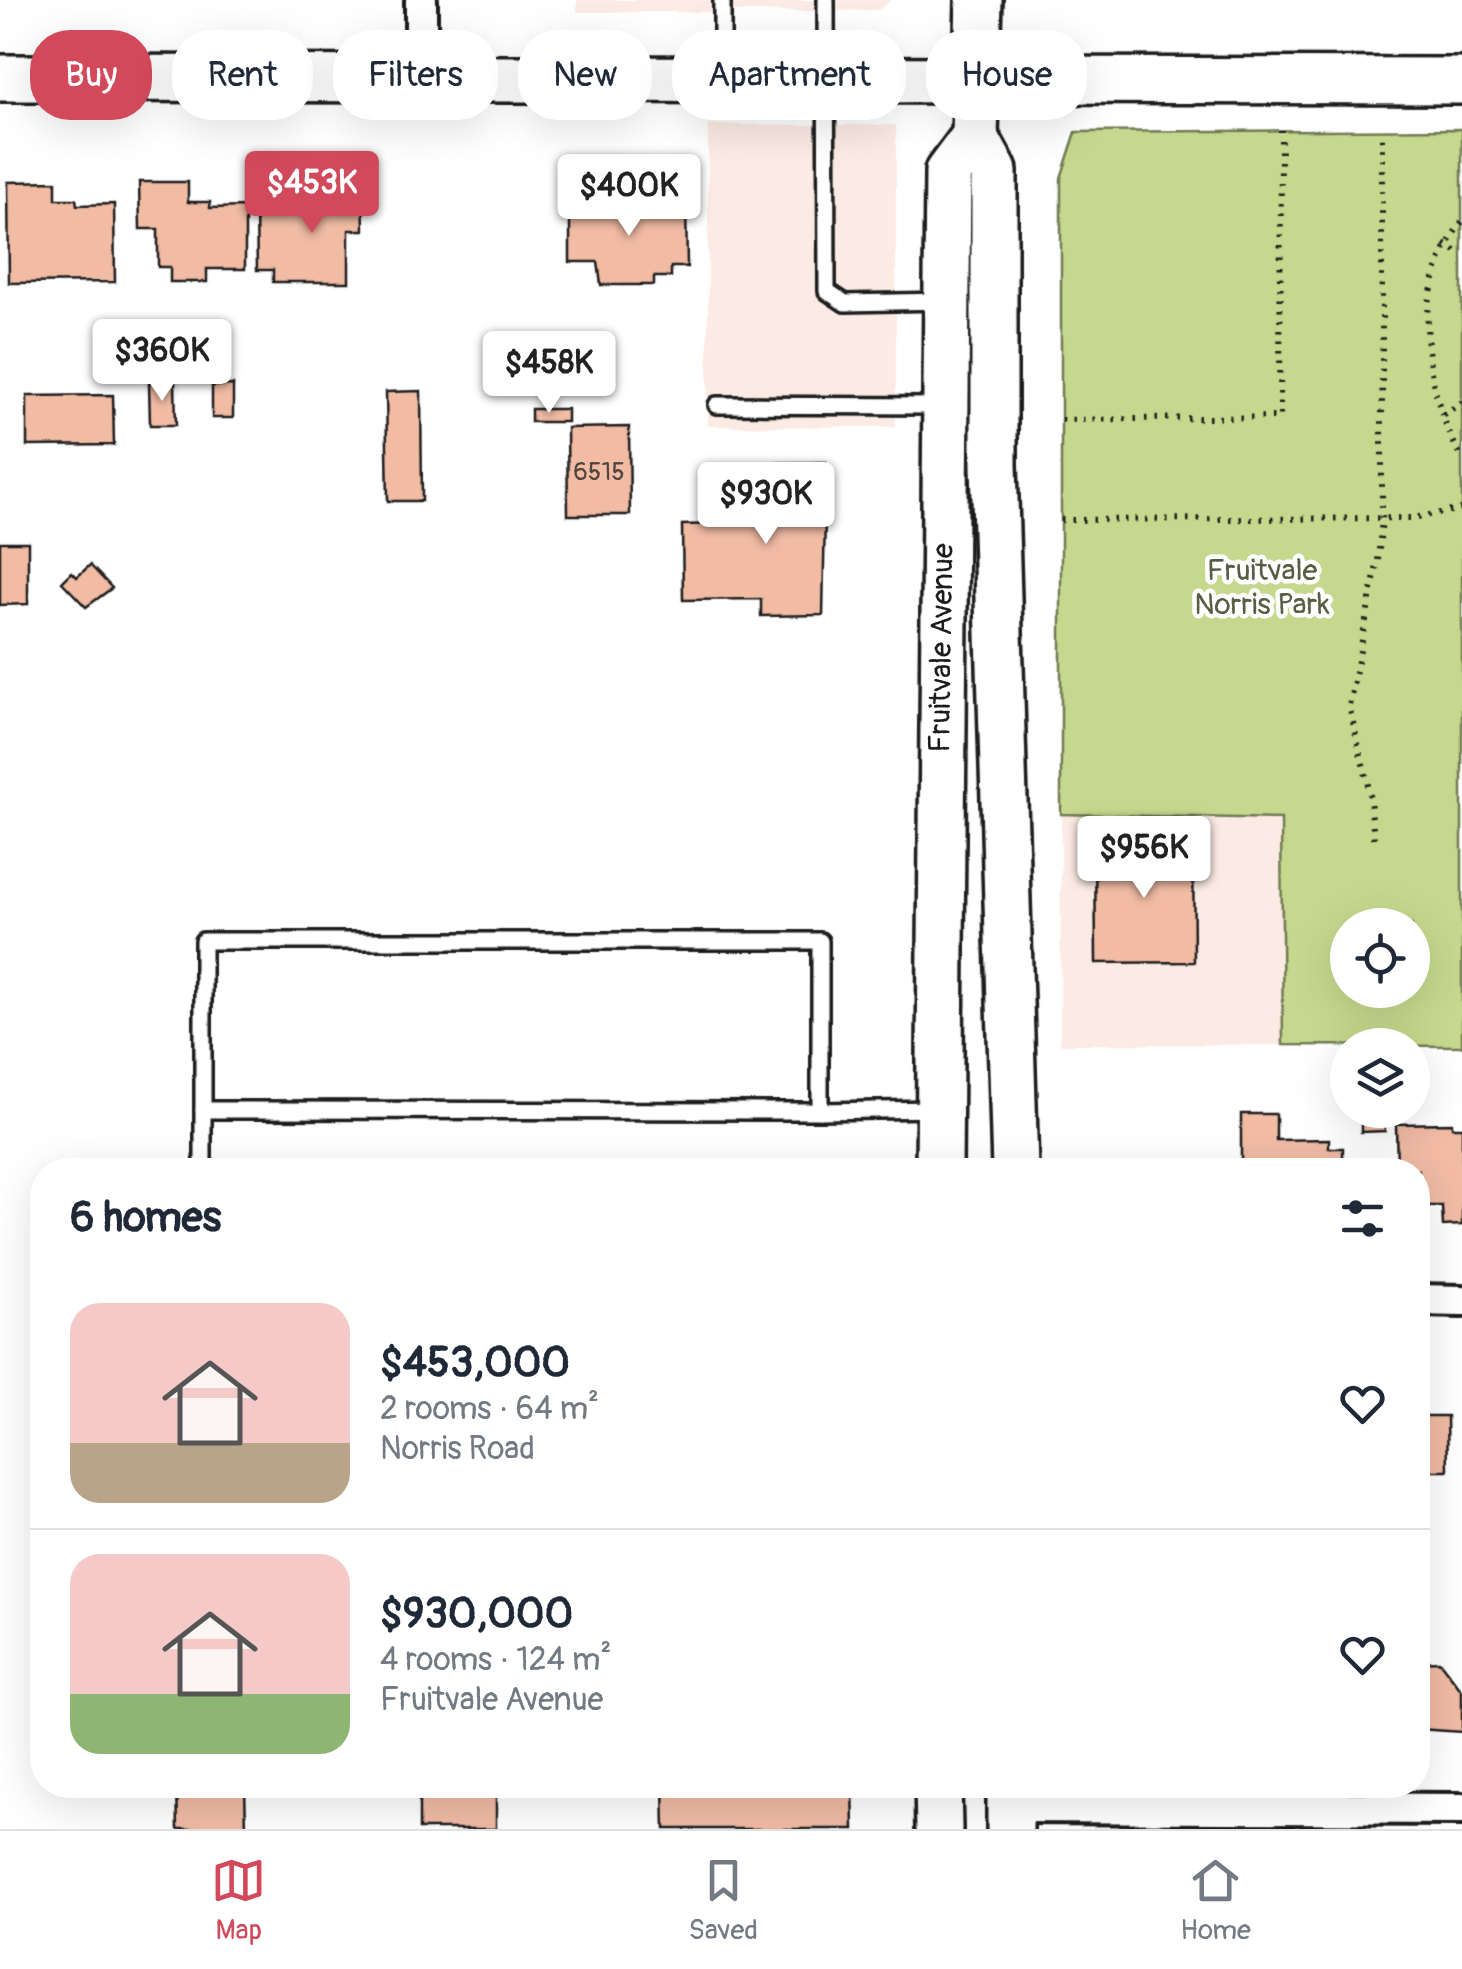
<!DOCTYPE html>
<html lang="en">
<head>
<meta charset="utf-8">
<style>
	:root { --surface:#fff; --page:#f6f6f7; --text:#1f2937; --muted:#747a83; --line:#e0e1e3; --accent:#d1495b }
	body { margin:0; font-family:Pangolin,sans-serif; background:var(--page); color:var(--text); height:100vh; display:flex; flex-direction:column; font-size:38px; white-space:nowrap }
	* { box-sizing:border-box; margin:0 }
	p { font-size:32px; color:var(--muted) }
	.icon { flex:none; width:55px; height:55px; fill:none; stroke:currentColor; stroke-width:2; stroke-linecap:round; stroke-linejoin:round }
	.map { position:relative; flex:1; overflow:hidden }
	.sheet { position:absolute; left:30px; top:1158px; width:1400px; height:640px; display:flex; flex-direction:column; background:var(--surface); border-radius:40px; box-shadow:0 10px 40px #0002 }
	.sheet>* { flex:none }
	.guide { position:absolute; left:30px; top:30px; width:1402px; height:90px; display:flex; gap:20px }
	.tools { position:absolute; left:1330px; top:908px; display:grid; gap:20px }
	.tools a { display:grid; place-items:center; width:100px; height:100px; border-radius:50%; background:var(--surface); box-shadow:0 10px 40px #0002; font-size:50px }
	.price { position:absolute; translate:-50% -85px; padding:0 22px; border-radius:10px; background:#fff; color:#222; font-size:32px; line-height:65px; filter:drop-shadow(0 2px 5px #0008) }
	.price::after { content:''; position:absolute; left:50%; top:60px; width:30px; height:22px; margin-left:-15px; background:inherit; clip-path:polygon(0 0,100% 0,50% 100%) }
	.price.current { background:var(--accent); color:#fff }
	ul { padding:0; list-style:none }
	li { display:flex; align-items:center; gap:30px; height:250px; padding:0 40px }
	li+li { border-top:2px solid var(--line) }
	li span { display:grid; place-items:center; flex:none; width:280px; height:200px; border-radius:30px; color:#555 }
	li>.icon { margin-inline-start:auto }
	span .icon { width:120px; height:120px; fill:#fffc; stroke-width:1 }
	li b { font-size:42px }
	h2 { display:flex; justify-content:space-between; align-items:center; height:120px; padding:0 40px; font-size:42px }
	.tag { padding:0 35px; border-radius:40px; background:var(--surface); box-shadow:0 10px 40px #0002; font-size:35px; line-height:90px }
	.tag.current { background:var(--accent); color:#fff }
	.menu { display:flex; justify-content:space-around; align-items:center; height:140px; border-top:2px solid var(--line); background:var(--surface); font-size:28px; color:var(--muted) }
	.menu a { display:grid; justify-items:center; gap:5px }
	.menu .current { color:var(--accent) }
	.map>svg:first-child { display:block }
	.built { fill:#fbebe4 }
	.green { fill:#c6d88d; stroke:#717a54; stroke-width:2.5; fill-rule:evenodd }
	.building { fill:#f1bba4; stroke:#1c1c1c; stroke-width:2.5 }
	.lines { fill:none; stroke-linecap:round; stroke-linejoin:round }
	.lane-casing { stroke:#1c1c1c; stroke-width:22 }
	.street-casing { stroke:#1c1c1c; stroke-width:38 }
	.secondary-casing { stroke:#1c1c1c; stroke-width:52 }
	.path { stroke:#1c1c1c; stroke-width:6; stroke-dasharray:2.5 8; stroke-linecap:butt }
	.lane { stroke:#fff; stroke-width:15 }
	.street { stroke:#fff; stroke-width:30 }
	.secondary { stroke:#fff; stroke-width:45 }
	.labels { text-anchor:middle; stroke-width:9; stroke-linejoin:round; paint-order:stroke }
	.number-label { font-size:25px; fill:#51443e }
	.park-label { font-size:30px; fill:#585e44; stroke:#fff }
	.street-label { font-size:30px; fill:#1c1c1c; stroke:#fff }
</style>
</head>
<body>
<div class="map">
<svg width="1462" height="1829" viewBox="0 0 1462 1829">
	<rect width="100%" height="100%" fill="#fff"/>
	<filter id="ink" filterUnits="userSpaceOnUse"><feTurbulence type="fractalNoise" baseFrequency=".01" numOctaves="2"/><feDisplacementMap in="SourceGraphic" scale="20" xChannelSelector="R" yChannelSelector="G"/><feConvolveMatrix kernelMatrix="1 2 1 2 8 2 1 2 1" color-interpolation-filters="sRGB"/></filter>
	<g filter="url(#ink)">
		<!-- built -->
		<g class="built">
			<path d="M 577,0 L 891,0 L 879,10 L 762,12 L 577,12 Z"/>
			<path d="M 708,125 L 896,125 L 896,427 L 708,426 Z"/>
			<path d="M 1061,814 L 1281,819 L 1283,1045 L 1060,1044 Z"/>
		</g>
		<!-- green -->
		<path class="green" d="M 1462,129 L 1462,1046 L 1283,1045 L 1281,819 L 1061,814 L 1061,178 L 1076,132 ZM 1412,925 L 1412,990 L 1348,990 L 1348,925 Z"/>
		<!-- building -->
		<g class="building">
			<path d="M 56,181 L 56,199 L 76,199 L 77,205 L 114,204 L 115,282 L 9,283 L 8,182 Z"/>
			<path d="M 139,182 L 188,182 L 188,202 L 210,202 L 210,208 L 245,207 L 245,269 L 207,269 L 207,282 L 170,282 L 170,267 L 158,267 L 158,229 L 140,229 Z"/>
			<path d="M 363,182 L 364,230 L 349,230 L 349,282 L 273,282 L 273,270 L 257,270 L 256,212 L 283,212 L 283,207 L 295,207 L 295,202 L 316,202 L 316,183 Z"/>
			<path d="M 608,197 L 638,197 L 638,203 L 686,202 L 687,267 L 671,267 L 671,277 L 654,277 L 654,285 L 601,285 L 598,262 L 570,262 L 570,202 L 609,202 Z"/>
			<path d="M 149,382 L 175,382 L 176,425 L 150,425 Z"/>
			<path d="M 233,385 L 233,418 L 212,418 L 212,386 Z"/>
			<path d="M 421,391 L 422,501 L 388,501 L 386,392 Z"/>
			<path d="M 113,395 L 114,445 L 27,446 L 27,396 Z"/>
			<rect x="531" y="409" width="36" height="13"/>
			<path d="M 629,427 L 630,515 L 568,515 L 567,428 Z"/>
			<path d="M 826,462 L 823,615 L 761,616 L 761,599 L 683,600 L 682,525 L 760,523 L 759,463 Z"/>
			<path d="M 0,542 L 28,542 L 28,604 L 0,605 Z"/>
			<path d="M 90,565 L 112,588 L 86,607 L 62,582 L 72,572 L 77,577 Z"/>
			<path d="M 1193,838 L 1194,962 L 1096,963 L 1095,839 Z"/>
			<path d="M 1361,1110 L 1384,1110 L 1385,1131 L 1361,1132 Z"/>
			<path d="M 1241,1114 L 1276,1114 L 1276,1140 L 1329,1139 L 1329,1148 L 1343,1148 L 1343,1170 L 1241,1170 Z"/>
			<path d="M 1452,1123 L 1452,1127 L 1462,1127 L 1462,1225 L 1443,1226 L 1442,1206 L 1418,1206 L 1418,1170 L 1397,1170 L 1396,1124 Z"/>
			<path d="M 1418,1416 L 1447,1416 L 1448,1471 L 1418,1471 Z"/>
			<path d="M 1439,1661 L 1462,1691 L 1462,1732 L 1418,1729 L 1418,1662 Z"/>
			<path d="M 177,1785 L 245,1785 L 246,1829 L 178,1829 Z"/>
			<rect x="419" y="1785" width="77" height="44"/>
			<path d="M 664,1785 L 853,1785 L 854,1829 L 665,1829 Z"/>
		</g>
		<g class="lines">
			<!-- lane casing -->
			<g class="lane-casing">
				<g id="lane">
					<path d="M 722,0 L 722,76"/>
					<path d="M 826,0 L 827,291 L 845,303 L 944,301"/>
					<path d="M 717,405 L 940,406"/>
					<path d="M 203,1110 L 820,1111"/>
					<path d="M 203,1170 L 203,941 L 820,941 L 820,1111 L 935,1109"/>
				</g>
			</g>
			<!-- street casing -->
			<g class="street-casing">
				<g id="street">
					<path d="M 421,0 L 421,79"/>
					<path d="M 1418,1300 L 1462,1301"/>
					<path d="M 1010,1807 L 1462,1809"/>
				</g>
			</g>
			<!-- secondary casing -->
			<g class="secondary-casing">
				<g id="secondary">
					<path d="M 979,0 L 975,136 L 994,171 L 994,464 L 1015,1170"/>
					<path d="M 0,78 L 1462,81"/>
					<path d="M 939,1170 L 948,172 L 975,136"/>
					<path d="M 938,1785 L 939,1829"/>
					<path d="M 1010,1829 L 1010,1785"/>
				</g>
			</g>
			<!-- path -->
			<g class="path">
				<path d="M 1462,222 C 1410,290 1422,387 1462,458"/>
				<path d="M 1445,244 L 1462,255"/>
				<path d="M 1443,415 L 1462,402"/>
				<path d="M 1061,420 L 1280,417 L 1281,130"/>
				<path d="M 1061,520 L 1413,518 L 1462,509"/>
				<path d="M 1374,838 L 1369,789 L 1349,706 L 1378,560 L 1382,519 L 1382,130"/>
			</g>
			<!-- lane -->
			<use href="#lane" class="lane"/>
			<!-- street -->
			<use href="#street" class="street"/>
			<!-- secondary -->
			<use href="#secondary" class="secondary"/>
		</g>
	</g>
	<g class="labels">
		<!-- number labels -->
		<g class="number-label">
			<text x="599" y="480">6515</text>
		</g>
		<!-- park labels -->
		<g class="park-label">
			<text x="1262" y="580">Fruitvale<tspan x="1262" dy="34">Norris Park</tspan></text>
		</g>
		<!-- street labels -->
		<g class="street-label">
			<text transform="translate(941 648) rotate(-89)" y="10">Fruitvale Avenue</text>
		</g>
	</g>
</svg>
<div class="tools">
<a><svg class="icon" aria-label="locate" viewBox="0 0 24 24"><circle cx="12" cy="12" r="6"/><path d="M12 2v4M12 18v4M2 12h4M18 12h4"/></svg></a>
<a><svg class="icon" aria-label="layers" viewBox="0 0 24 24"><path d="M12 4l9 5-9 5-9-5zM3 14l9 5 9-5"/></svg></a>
</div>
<b class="price current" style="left:312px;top:236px">$453K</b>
<b class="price" style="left:629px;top:239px">$400K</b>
<b class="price" style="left:162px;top:404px">$360K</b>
<b class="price" style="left:549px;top:416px">$458K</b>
<b class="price" style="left:766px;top:547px">$930K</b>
<b class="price" style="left:1144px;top:901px">$956K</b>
<div class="guide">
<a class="tag current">Buy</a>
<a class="tag">Rent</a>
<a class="tag">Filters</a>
<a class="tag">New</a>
<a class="tag">Apartment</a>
<a class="tag">House</a>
</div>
<section class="sheet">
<h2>6 homes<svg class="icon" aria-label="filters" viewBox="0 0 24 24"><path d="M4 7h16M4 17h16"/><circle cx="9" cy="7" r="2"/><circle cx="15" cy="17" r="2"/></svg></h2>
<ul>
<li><span style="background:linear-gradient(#f6c9c9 70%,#b9a48a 0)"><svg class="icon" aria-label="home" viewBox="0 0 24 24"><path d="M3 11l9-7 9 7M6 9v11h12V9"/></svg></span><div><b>$453,000</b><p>2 rooms · 64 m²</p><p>Norris Road</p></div><svg class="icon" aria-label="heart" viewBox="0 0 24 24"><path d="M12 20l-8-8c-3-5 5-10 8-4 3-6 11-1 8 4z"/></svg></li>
<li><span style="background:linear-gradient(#f6c9c9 70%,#8fb573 0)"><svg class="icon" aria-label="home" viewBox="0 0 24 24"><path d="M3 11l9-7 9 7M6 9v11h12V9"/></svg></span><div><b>$930,000</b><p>4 rooms · 124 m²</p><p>Fruitvale Avenue</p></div><svg class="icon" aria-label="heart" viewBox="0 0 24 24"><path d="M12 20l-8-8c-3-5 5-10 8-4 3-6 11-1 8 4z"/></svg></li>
</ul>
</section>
</div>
<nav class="menu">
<a class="current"><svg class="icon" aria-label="map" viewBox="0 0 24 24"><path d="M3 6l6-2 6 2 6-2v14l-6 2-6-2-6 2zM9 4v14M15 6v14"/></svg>Map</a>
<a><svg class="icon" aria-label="saved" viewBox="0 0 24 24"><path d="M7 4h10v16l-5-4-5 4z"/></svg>Saved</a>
<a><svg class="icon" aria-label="home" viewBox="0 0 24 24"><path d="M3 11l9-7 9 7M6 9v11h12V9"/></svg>Home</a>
</nav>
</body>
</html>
